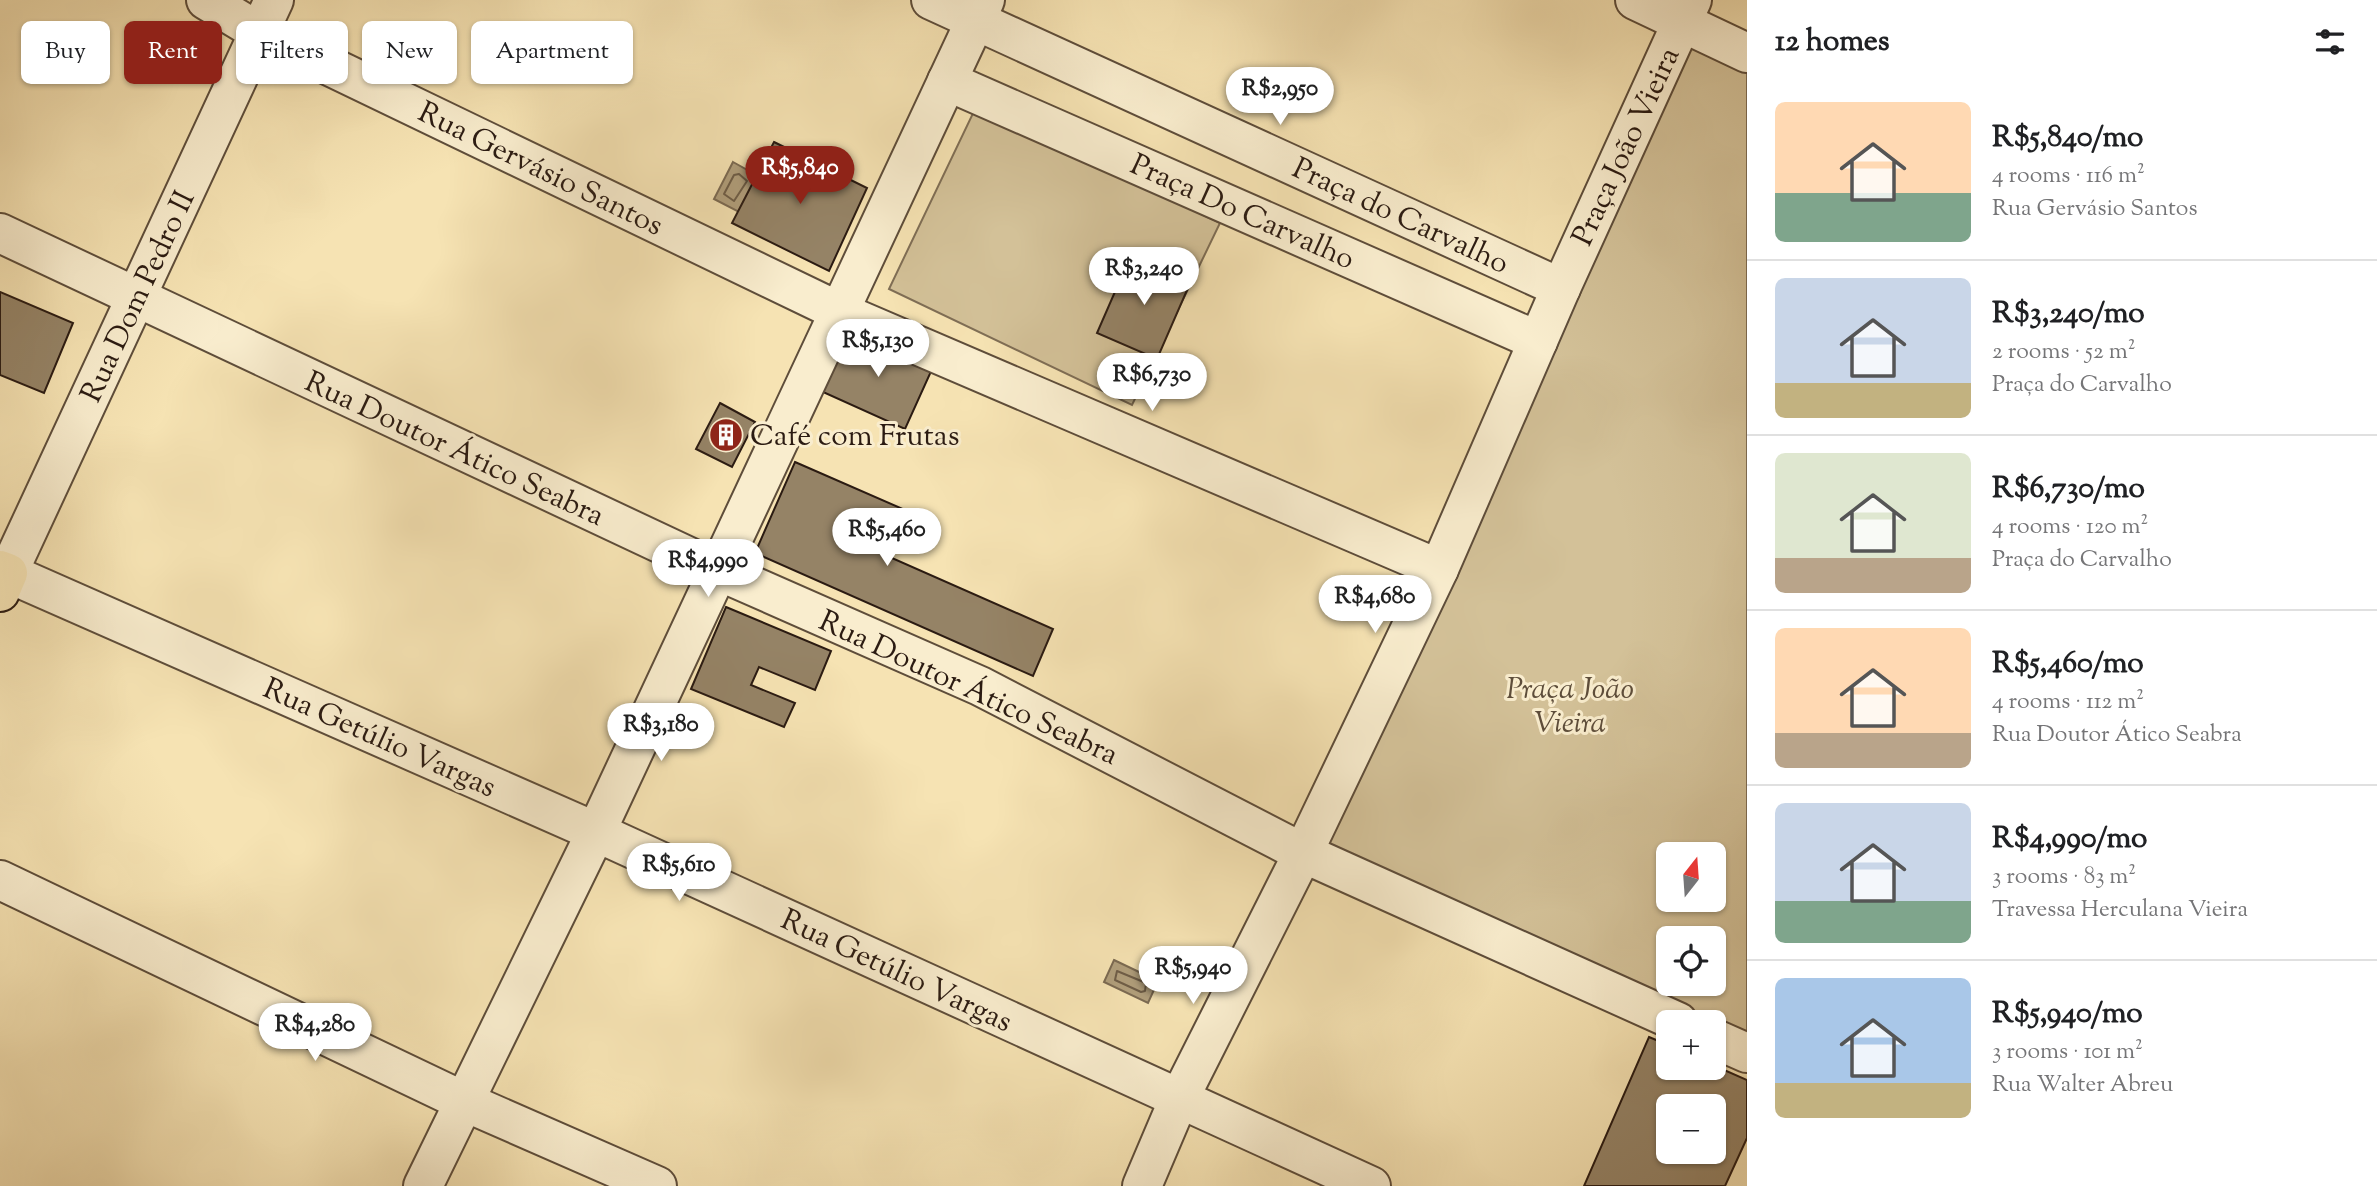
<!DOCTYPE html>
<html lang="en">
<head>
<meta charset="utf-8">
<style>
	:root { --surface:#fff; --page:#f2f2f2; --text:#202124; --muted:#757577; --line:#e0e0e0; --accent:#8f2418 }
	body { margin:0; font-family:"Sorts Mill Goudy",serif; background:var(--page); color:var(--text); height:100vh; display:flex; flex-direction:column; font-size:26px; white-space:nowrap }
	* { box-sizing:border-box; margin:0 }
	p { font-size:23px; color:var(--muted) }
	.icon { flex:none; width:38px; height:38px; fill:none; stroke:currentColor; stroke-width:2; stroke-linecap:round; stroke-linejoin:round }
	.map { position:relative; flex:1; overflow:hidden }
	.details { display:flex; flex-direction:column; background:var(--surface); width:630px }
	.details>* { flex:none }
	.banner { position:absolute; left:21px; top:21px; width:665px; height:63px; display:flex; gap:14px }
	.needle { width:46px; rotate:17deg }
	.controls { position:absolute; left:1656px; top:842px; display:grid; gap:14px }
	.controls a { display:grid; place-items:center; width:70px; height:70px; border-radius:10px; background:var(--surface); box-shadow:0 2px 5px #0004; font-size:35px }
	.price { position:absolute; translate:-50% -60px; padding:0 16px; border-radius:24px; background:#fff; color:#222; font-size:23px; line-height:46px; filter:drop-shadow(0 2px 4px #0008) }
	.price::after { content:''; position:absolute; left:50%; top:42px; width:21px; height:16px; margin-left:-10px; background:inherit; clip-path:polygon(0 0,100% 0,50% 100%) }
	.price.active { background:var(--accent); color:#fff }
	ul { padding:0; list-style:none }
	li { display:flex; align-items:center; gap:21px; height:175px; padding:0 28px }
	li+li { border-top:2px solid var(--line) }
	li span { display:grid; place-items:center; flex:none; width:196px; height:140px; border-radius:10px; color:#555 }
	li>.icon { margin-inline-start:auto }
	span .icon { width:84px; height:84px; fill:#fffc; stroke-width:1 }
	li b { font-size:30px }
	h2 { display:flex; justify-content:space-between; align-items:center; height:84px; padding:0 28px; font-size:30px }
	.chip { padding:0 24px; border-radius:10px; background:var(--surface); box-shadow:0 2px 5px #0004; font-size:24px; line-height:63px }
	.chip.active { background:var(--accent); color:#fff }
	main { display:flex; flex:1; min-height:0 }
	.map>svg:first-child { display:block }
	.green { fill:#d3c198; stroke:#7f6e55; stroke-width:2; fill-rule:evenodd }
	.water { fill:#b19f7c; stroke:#7b6a52; stroke-width:2 }
	.lines { fill:none; stroke-linecap:round; stroke-linejoin:round }
	.shore { stroke:#6e5d47; stroke-width:2 }
	.building { fill:#958366; stroke:#2b1b12; stroke-width:2; fill-rule:evenodd }
	.minor-casing { stroke:#5e4d3a; stroke-width:42 }
	.major-casing { stroke:#2b1b12; stroke-width:42 }
	.minor { stroke:#f9edce; stroke-width:38 }
	.major { stroke:#f6e3b3; stroke-width:38 }
	.labels { text-anchor:middle; stroke-width:6; stroke-linejoin:round; paint-order:stroke }
	.street-label { font-size:30px; fill:#2b1b12; stroke:#f9edce }
	.poi-label { font-size:30px; fill:#2b1b12; stroke:#f9edce; text-anchor:start }
	.park-label { font-size:30px; font-style:italic; fill:#5d4d3a; stroke:#f9edce }
</style>
</head>
<body>
<main>
<div class="map">
<svg width="1747" height="1186" viewBox="0 0 1747 1186">
	<rect width="100%" height="100%" fill="#f6e3b3"/>
	<filter id="stains"><feTurbulence type="fractalNoise" baseFrequency=".00286" numOctaves="4"/><feColorMatrix values="0 0 0 0 .2 0 0 0 0 .09 0 0 0 0 .02 0 0 0 .5 -.17"/></filter>
	<radialGradient id="worn" r=".72"><stop offset=".6" stop-color="#630" stop-opacity="0"/><stop offset="1" stop-color="#630" stop-opacity=".3"/></radialGradient>
	<!-- green -->
	<g class="green">
		<path d="M 1683,21 L 1747,53 L 1747,1053 L 1713,1022 L 1678,1022 L 1303,853 ZM 1668,854 L 1713,854 L 1713,900 L 1668,900 ZM 1668,938 L 1713,938 L 1713,984 L 1668,984 Z"/>
		<path d="M 976,107 L 1220,223 L 1132,405 L 889,289 Z"/>
	</g>
	<!-- water -->
	<g class="water">
		<path d="M 733,162 L 758,176 L 739,212 L 714,199 Z"/>
		<path d="M 1114,960 L 1158,981 L 1148,1003 L 1104,982 Z"/>
	</g>
	<g class="lines">
		<!-- shore -->
		<g class="shore">
			<path d="M 739,174 L 747,181 L 734,201 L 724,194 L 734,175 Z"/>
			<path d="M 1117,971 L 1146,983 L 1145,991 L 1141,992 L 1115,980 Z"/>
		</g>
	</g>
	<!-- building -->
	<g class="building">
		<path d="M 774,142 L 867,188 L 829,271 L 732,223 Z"/>
		<path d="M 1131,255 L 1191,281 L 1157,359 L 1097,333 Z"/>
		<path d="M 0,292 L 73,323 L 44,393 L 0,375 Z"/>
		<path d="M 851,329 L 933,367 L 905,429 L 823,392 Z"/>
		<path d="M 720,403 L 755,422 L 732,467 L 696,449 Z"/>
		<path d="M 795,462 L 905,510 L 885,555 L 1053,629 L 1033,676 L 755,553 Z"/>
		<path d="M 726,607 L 831,651 L 815,690 L 759,667 L 751,685 L 795,703 L 784,727 L 691,689 Z"/>
		<path d="M 1649,1037 L 1668,1045 L 1668,1068 L 1713,1065 L 1747,1080 L 1747,1138 L 1725,1186 L 1584,1186 ZM 1668,1106 L 1713,1106 L 1713,1152 L 1668,1152 Z"/>
	</g>
	<g class="lines">
		<!-- minor casing -->
		<g class="minor-casing">
			<g id="minor">
				<path d="M 206,0 L 259,32 L 840,312 L 1439,569"/>
				<path d="M 274,0 L 8,573 L 596,832 L 1371,1186"/>
				<path d="M 931,0 L 1561,288"/>
				<path d="M 1635,0 L 1747,53"/>
				<path d="M 947,81 L 1538,341"/>
				<path d="M 0,233 L 719,571 L 980,686 L 1303,853 L 1179,1099 L 1142,1186"/>
				<path d="M 0,880 L 463,1101 L 657,1186"/>
				<path d="M 1678,1022 L 1303,853 L 1439,569 L 1561,288 L 1692,0"/>
				<path d="M 1713,1038 L 1747,1053"/>
				<path d="M 423,1186 L 596,832 L 985,0"/>
			</g>
		</g>
		<!-- major casing -->
		<g class="major-casing">
			<path id="major" d="M 0,570 L 8,573 L 0,592"/>
		</g>
		<!-- minor -->
		<use href="#minor" class="minor"/>
		<!-- major -->
		<use href="#major" class="major"/>
	</g>
	<!-- icons -->
	<defs>
		<g id="building-disc" transform="scale(1.75)"><circle r="9.5" fill="#8f2418" stroke="#f9edce"/><path d="M-4-6H4V6H1V3H-1V6H-4ZM-2.5-4.3h1.7v1.8h-1.7ZM.8-4.3h1.7v1.8H.8ZM-2.5-1h1.7V.8h-1.7ZM.8-1h1.7V.8H.8Z" fill="#fff"/></g>
	</defs>
	<g fill-rule="evenodd">
		<use href="#building-disc" x="726" y="435"/>
	</g>
	<g class="labels">
		<!-- street labels -->
		<g class="street-label">
			<text transform="translate(1625 146) rotate(-65)" y="10">Praça João Vieira</text>
			<text transform="translate(541 168) rotate(26)" y="10">Rua Gervásio Santos</text>
			<text transform="translate(1243 211) rotate(24)" y="10">Praça Do Carvalho</text>
			<text transform="translate(1401 215) rotate(25)" y="10">Praça do Carvalho</text>
			<text transform="translate(137 296) rotate(-65)" y="10">Rua Dom Pedro II</text>
			<text transform="translate(455 448) rotate(25)" y="10">Rua Doutor Ático Seabra</text>
			<text transform="translate(969 687) rotate(25)" y="10">Rua Doutor Ático Seabra</text>
			<text transform="translate(380 737) rotate(24)" y="10">Rua Getúlio Vargas</text>
			<text transform="translate(897 970) rotate(25)" y="10">Rua Getúlio Vargas</text>
		</g>
		<!-- poi labels -->
		<g class="poi-label">
			<text x="750" y="445">Café com Frutas</text>
		</g>
		<!-- park labels -->
		<g class="park-label">
			<text x="1570" y="698">Praça João<tspan x="1570" dy="34">Vieira</tspan></text>
		</g>
	</g>
	<rect width="100%" height="100%" filter="url(#stains)"/>
	<rect width="100%" height="100%" fill="url(#worn)"/>
</svg>
<div class="controls">
<a><svg class="needle" viewBox="-14 -14 28 28"><path d="M0-13l5 13h-10z" fill="#e53935"/><path d="M0 13l5-13h-10z" fill="#757577"/></svg></a>
<a><svg class="icon" aria-label="locate" viewBox="0 0 24 24"><circle cx="12" cy="12" r="6"/><path d="M12 2v4M12 18v4M2 12h4M18 12h4"/></svg></a>
<a>+</a>
<a>−</a>
</div>
<b class="price" style="left:1280px;top:127px">R$2,950</b>
<b class="price active" style="left:800px;top:206px">R$5,840</b>
<b class="price" style="left:1144px;top:307px">R$3,240</b>
<b class="price" style="left:878px;top:379px">R$5,130</b>
<b class="price" style="left:1152px;top:413px">R$6,730</b>
<b class="price" style="left:887px;top:568px">R$5,460</b>
<b class="price" style="left:708px;top:599px">R$4,990</b>
<b class="price" style="left:1375px;top:635px">R$4,680</b>
<b class="price" style="left:661px;top:763px">R$3,180</b>
<b class="price" style="left:679px;top:903px">R$5,610</b>
<b class="price" style="left:1193px;top:1006px">R$5,940</b>
<b class="price" style="left:315px;top:1063px">R$4,280</b>
<div class="banner">
<a class="chip">Buy</a>
<a class="chip active">Rent</a>
<a class="chip">Filters</a>
<a class="chip">New</a>
<a class="chip">Apartment</a>
</div>
</div>
<section class="details">
<h2>12 homes<svg class="icon" aria-label="filters" viewBox="0 0 24 24"><path d="M4 7h16M4 17h16"/><circle cx="9" cy="7" r="2"/><circle cx="15" cy="17" r="2"/></svg></h2>
<ul>
<li><span style="background:linear-gradient(#ffd9b3 65%,#7fa58c 0)"><svg class="icon" aria-label="home" viewBox="0 0 24 24"><path d="M3 11l9-7 9 7M6 9v11h12V9"/></svg></span><div><b>R$5,840/mo</b><p>4 rooms · 116 m²</p><p>Rua Gervásio Santos</p></div></li>
<li><span style="background:linear-gradient(#c9d6e8 75%,#c2b280 0)"><svg class="icon" aria-label="home" viewBox="0 0 24 24"><path d="M3 11l9-7 9 7M6 9v11h12V9"/></svg></span><div><b>R$3,240/mo</b><p>2 rooms · 52 m²</p><p>Praça do Carvalho</p></div></li>
<li><span style="background:linear-gradient(#dfe7d0 75%,#b9a48a 0)"><svg class="icon" aria-label="home" viewBox="0 0 24 24"><path d="M3 11l9-7 9 7M6 9v11h12V9"/></svg></span><div><b>R$6,730/mo</b><p>4 rooms · 120 m²</p><p>Praça do Carvalho</p></div></li>
<li><span style="background:linear-gradient(#ffd9b3 75%,#b9a48a 0)"><svg class="icon" aria-label="home" viewBox="0 0 24 24"><path d="M3 11l9-7 9 7M6 9v11h12V9"/></svg></span><div><b>R$5,460/mo</b><p>4 rooms · 112 m²</p><p>Rua Doutor Ático Seabra</p></div></li>
<li><span style="background:linear-gradient(#c9d6e8 70%,#7fa58c 0)"><svg class="icon" aria-label="home" viewBox="0 0 24 24"><path d="M3 11l9-7 9 7M6 9v11h12V9"/></svg></span><div><b>R$4,990/mo</b><p>3 rooms · 83 m²</p><p>Travessa Herculana Vieira</p></div></li>
<li><span style="background:linear-gradient(#a9c7e8 75%,#c2b280 0)"><svg class="icon" aria-label="home" viewBox="0 0 24 24"><path d="M3 11l9-7 9 7M6 9v11h12V9"/></svg></span><div><b>R$5,940/mo</b><p>3 rooms · 101 m²</p><p>Rua Walter Abreu</p></div></li>
</ul>
</section>
</main>
</body>
</html>
